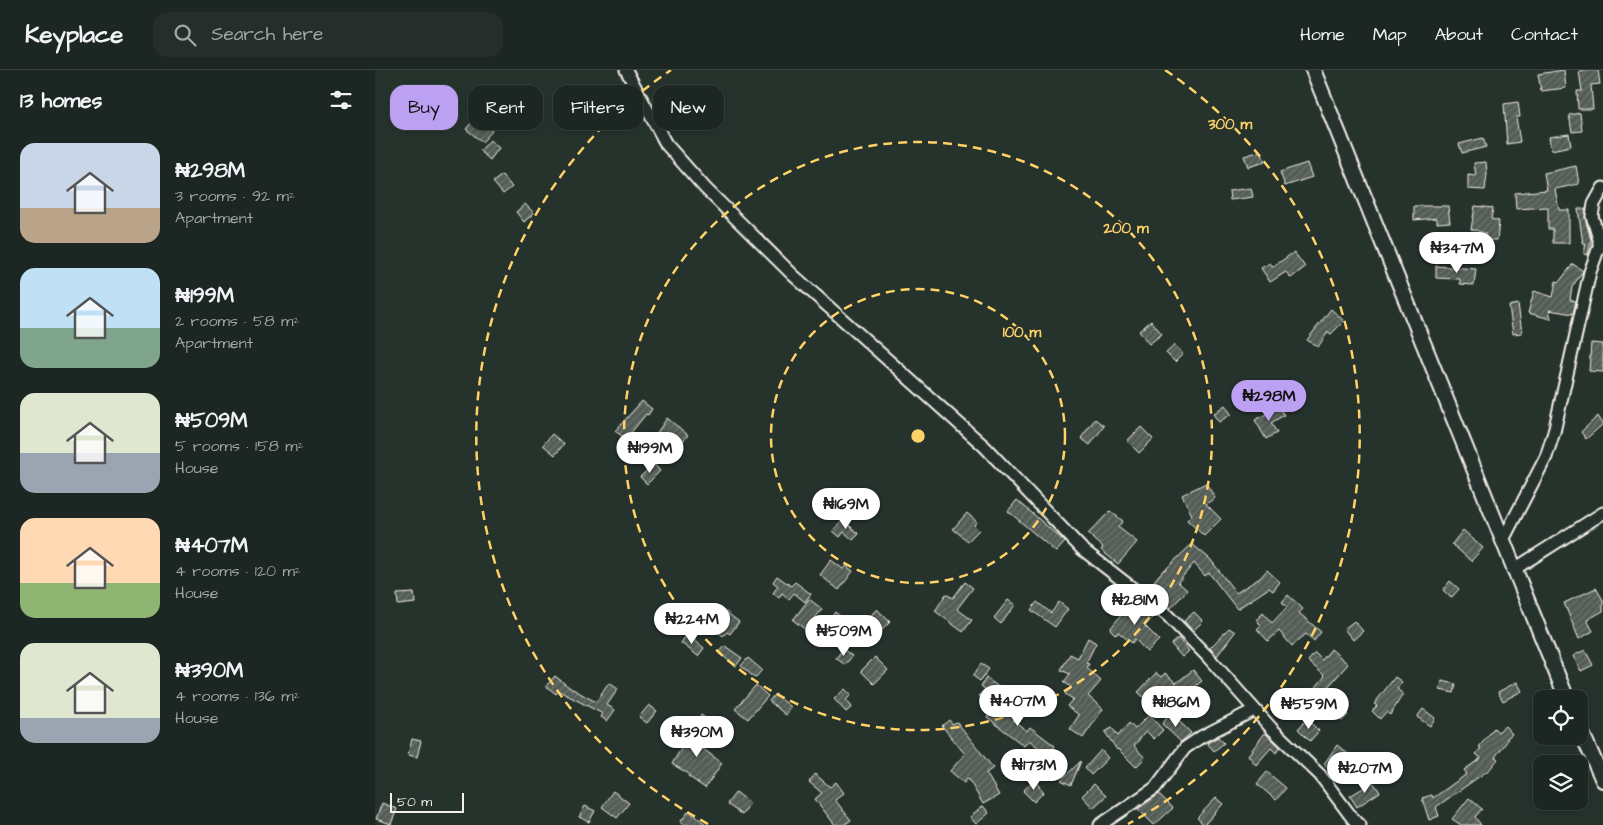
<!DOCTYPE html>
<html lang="en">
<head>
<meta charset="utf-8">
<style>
	:root { --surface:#1c2622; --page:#252e2a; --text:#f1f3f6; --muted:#a0a5a5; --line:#3a4340; --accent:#bca0f2 }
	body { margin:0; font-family:"Architects Daughter",sans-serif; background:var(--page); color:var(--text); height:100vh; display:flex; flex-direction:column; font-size:19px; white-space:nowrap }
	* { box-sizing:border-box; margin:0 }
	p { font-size:16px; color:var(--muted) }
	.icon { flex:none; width:28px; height:28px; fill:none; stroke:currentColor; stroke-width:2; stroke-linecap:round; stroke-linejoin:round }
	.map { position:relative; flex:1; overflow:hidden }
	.panel { display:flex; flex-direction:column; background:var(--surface); width:375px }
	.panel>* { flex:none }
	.top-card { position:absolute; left:15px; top:15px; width:475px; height:45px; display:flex; gap:10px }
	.buttons { position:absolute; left:1158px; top:620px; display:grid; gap:10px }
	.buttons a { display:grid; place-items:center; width:55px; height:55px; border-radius:10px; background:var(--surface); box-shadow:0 2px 8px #0003,0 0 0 1px var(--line); font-size:25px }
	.scale { position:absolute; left:15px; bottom:12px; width:74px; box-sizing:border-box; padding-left:5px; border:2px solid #f4f1e8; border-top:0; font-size:14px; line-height:18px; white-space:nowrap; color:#f4f1e8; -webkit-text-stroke:4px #26332d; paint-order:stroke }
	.price { position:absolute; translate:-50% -42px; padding:0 11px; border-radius:18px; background:#fff; color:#222; font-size:16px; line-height:32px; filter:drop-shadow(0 1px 2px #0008) }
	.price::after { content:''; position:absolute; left:50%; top:30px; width:15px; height:11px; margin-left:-8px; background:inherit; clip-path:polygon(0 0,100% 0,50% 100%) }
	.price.selected { background:var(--accent); color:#111 }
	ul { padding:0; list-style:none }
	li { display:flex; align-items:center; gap:15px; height:125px; padding:0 20px }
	li span { display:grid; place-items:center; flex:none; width:140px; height:100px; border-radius:15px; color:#555 }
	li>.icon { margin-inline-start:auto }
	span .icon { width:60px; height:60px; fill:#fffc; stroke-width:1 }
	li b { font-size:21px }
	h2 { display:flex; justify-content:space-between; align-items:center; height:60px; padding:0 20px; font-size:21px }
	.chip { padding:0 18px; border-radius:15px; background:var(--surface); box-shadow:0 2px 8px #0003,0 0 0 1px var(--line); font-size:18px; line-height:45px }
	.chip.selected { background:var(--accent); color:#111 }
	header { display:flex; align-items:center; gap:30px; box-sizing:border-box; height:70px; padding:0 25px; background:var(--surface); border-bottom:1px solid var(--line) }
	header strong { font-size:24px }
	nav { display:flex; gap:28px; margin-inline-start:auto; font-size:18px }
	.search { width:350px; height:45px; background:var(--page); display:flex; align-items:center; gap:12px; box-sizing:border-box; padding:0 18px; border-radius:15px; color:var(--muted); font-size:19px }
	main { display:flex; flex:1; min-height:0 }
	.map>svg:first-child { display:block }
	.building { fill:url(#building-hatch); stroke:#f4f1e8 }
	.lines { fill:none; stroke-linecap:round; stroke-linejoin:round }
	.minor-casing { stroke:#f4f1e8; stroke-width:15 }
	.major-casing { stroke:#f4f1e8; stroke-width:18 }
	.minor { stroke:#26332d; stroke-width:11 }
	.major { stroke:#26332d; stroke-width:14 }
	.ring { fill:none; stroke:#ffd166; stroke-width:2.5; stroke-dasharray:9 6 }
	.centre { fill:#ffd166; stroke:#26332d; stroke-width:2.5 }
	.ring-label { font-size:15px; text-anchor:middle; font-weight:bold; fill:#ffd166; stroke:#26332d; stroke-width:4; stroke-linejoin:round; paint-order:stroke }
</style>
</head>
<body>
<header>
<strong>Keyplace</strong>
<div class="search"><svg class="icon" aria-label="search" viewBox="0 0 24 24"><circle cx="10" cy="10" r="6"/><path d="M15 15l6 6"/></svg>Search here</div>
<nav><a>Home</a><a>Map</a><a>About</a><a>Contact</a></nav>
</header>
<main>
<section class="panel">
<h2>13 homes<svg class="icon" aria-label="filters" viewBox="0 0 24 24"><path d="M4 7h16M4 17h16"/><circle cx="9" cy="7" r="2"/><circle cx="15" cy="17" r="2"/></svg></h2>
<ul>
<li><span style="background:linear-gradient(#c9d6e8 65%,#b9a48a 0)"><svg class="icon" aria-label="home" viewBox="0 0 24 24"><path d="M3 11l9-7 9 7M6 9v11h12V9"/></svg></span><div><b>₦298M</b><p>3 rooms · 92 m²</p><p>Apartment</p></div></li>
<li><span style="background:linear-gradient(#bfe0f5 60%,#7fa58c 0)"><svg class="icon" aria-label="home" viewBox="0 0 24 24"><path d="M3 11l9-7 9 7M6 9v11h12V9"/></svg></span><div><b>₦199M</b><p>2 rooms · 58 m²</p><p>Apartment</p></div></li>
<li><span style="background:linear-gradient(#dfe7d0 60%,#9aa5b1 0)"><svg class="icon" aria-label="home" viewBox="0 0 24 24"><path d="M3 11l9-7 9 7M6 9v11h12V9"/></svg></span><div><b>₦509M</b><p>5 rooms · 158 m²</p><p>House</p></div></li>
<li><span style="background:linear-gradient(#ffd9b3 65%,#8fb573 0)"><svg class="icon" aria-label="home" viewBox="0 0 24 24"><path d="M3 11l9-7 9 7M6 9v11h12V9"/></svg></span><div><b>₦407M</b><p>4 rooms · 120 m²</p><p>House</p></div></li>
<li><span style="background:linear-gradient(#dfe7d0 75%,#9aa5b1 0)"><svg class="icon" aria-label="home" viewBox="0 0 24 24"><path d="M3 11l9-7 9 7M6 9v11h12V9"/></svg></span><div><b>₦390M</b><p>4 rooms · 136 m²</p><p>House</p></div></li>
</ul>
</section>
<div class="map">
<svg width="1228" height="755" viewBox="0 0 1228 755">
	<defs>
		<pattern id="building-hatch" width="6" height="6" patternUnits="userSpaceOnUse" patternTransform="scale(1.25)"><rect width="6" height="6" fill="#525c55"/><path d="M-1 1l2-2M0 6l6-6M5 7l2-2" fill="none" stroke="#6c746d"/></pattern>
	</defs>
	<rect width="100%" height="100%" fill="#26332d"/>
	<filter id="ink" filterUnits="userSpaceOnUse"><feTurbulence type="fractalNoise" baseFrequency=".02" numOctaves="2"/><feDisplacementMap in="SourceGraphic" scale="10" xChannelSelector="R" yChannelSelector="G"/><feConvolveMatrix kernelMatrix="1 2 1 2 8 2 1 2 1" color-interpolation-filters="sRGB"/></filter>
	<g filter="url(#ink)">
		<!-- building -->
		<g class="building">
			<path d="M 1189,0 L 1191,18 L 1166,21 L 1163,4 Z"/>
			<path d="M 1223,0 L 1225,14 L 1216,15 L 1218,39 L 1203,39 L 1202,21 L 1207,21 L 1204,1 Z"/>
			<path d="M 1143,32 L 1145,47 L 1141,47 L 1145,72 L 1132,74 L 1129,34 Z"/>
			<path d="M 1205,43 L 1207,61 L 1197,62 L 1194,45 Z"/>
			<path d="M 101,48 L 117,61 L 107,72 L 91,59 Z"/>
			<path d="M 1194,64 L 1196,76 L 1176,80 L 1174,67 Z"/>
			<path d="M 1108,68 L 1111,77 L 1087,83 L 1084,74 Z"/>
			<path d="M 115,70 L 124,78 L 115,90 L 105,81 Z"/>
			<path d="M 886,81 L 890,92 L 873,97 L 869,86 Z"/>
			<path d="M 1111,92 L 1112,104 L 1110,120 L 1093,119 L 1093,105 L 1101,106 L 1099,93 Z"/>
			<path d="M 932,93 L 937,107 L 910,116 L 905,102 Z"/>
			<path d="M 1201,96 L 1204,114 L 1180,119 L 1184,140 L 1194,140 L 1194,173 L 1178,173 L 1178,159 L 1173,159 L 1173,137 L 1141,139 L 1140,123 L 1172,120 L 1169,103 Z"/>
			<path d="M 127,105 L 137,117 L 128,124 L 118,112 Z"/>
			<path d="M 876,118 L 878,127 L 855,130 L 854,121 Z"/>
			<path d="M 150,134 L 159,143 L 149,152 L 141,142 Z"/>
			<path d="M 1039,136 L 1073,136 L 1075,152 L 1062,153 L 1062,148 L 1039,150 Z"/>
			<path d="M 1100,136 L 1118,138 L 1116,149 L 1124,151 L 1122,170 L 1111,170 L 1110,163 L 1096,159 Z"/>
			<path d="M 1203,139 L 1211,139 L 1210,148 L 1216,170 L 1213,185 L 1209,184 L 1211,173 L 1208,174 Z"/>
			<path d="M 919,182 L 930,197 L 916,208 L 911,202 L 895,212 L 886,198 L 895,193 L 898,197 Z"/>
			<path d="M 1198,194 L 1208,201 L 1197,217 L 1195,230 L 1201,231 L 1198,244 L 1174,240 L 1176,249 L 1153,243 L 1159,221 L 1178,227 L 1181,211 L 1184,212 Z"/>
			<path d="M 1061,196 L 1101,199 L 1099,215 L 1085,214 L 1085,209 L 1061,208 Z"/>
			<path d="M 1143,234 L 1147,263 L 1138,264 L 1134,236 Z"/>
			<path d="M 956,239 L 969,251 L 956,264 L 953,262 L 943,277 L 932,270 Z"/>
			<path d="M 776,251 L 787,264 L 774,274 L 764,261 Z"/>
			<path d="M 1216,273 L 1228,274 L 1228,302 L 1214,301 Z"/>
			<path d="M 800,275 L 808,284 L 800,292 L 791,283 Z"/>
			<path d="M 267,331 L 277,339 L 273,345 L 271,344 L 251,369 L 240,361 Z"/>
			<path d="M 850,335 L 856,344 L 844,352 L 838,344 Z"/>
			<path d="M 904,337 L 909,345 L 896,353 L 902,363 L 891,369 L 880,350 Z"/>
			<path d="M 1223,346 L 1228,354 L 1211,369 L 1206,362 Z"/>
			<path d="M 292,348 L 313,365 L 299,382 L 279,367 Z"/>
			<path d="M 720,349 L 729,356 L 715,375 L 706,368 Z"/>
			<path d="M 766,357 L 778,369 L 764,383 L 752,371 Z"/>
			<path d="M 177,364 L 189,374 L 180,385 L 168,375 Z"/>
			<path d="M 279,394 L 285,401 L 272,414 L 265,407 Z"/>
			<path d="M 831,413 L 840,428 L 831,434 L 846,449 L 829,466 L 812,450 L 817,445 L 807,425 Z"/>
			<path d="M 642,430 L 690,472 L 681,482 L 633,441 Z"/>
			<path d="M 735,441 L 748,451 L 743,457 L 762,472 L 743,494 L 726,480 L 728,477 L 713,464 Z"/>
			<path d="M 592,443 L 602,452 L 599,455 L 604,460 L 593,471 L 578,459 Z"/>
			<path d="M 468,450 L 484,464 L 478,470 L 469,462 L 465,467 L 458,461 Z"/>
			<path d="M 1088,460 L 1108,478 L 1096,491 L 1077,474 Z"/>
			<path d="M 817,474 L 835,489 L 861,523 L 885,508 L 892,500 L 905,512 L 898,521 L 894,518 L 862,539 L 834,503 L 830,506 L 819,493 L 803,512 L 812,520 L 796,538 L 775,516 L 789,499 L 790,500 Z"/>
			<path d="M 456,490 L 468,499 L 471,496 L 478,501 L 464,520 L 445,505 Z"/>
			<path d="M 402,506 L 416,516 L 420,512 L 436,524 L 430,532 L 419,523 L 414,529 L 407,523 L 404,528 L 398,523 L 403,516 L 398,512 Z"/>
			<path d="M 1075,511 L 1084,519 L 1076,528 L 1068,520 Z"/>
			<path d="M 590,512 L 598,518 L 582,539 L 597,550 L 588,562 L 560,541 L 571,524 L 578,528 Z"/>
			<path d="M 1221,518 L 1228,530 L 1228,541 L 1212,550 L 1218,561 L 1204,569 L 1189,533 Z"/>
			<path d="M 39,523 L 40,533 L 23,535 L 22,524 Z"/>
			<path d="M 913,525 L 928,539 L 924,543 L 946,562 L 939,571 L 931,564 L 917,576 L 904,561 L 893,571 L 882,559 L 886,555 L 881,550 L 888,543 L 897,553 L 912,537 L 907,532 Z"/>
			<path d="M 434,529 L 447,539 L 431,560 L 418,550 Z"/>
			<path d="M 759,529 L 765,534 L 763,536 L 777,548 L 770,556 L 784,570 L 772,582 L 760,569 L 757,573 L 743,562 L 741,565 L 735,559 Z"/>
			<path d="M 633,530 L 640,535 L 626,554 L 619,548 Z"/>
			<path d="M 662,532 L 676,543 L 684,532 L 693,539 L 680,557 L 656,540 Z"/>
			<path d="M 502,539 L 515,552 L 505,562 L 492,549 Z"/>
			<path d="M 350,541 L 364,552 L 355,564 L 352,562 L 348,566 L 337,557 Z"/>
			<path d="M 460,542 L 476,555 L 469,564 L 453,550 Z"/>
			<path d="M 819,542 L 828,551 L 818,561 L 809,551 Z"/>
			<path d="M 979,551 L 988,561 L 978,570 L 969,559 Z"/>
			<path d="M 854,558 L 860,562 L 842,586 L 835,578 Z"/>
			<path d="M 312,564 L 329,578 L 323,586 L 306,573 Z"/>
			<path d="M 713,568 L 721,573 L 711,593 L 714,594 L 712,598 L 726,611 L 713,626 L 728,639 L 708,668 L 695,659 L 704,645 L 692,636 L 698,629 L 690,624 L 696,617 L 689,612 L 695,604 L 686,600 L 695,584 L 703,588 Z"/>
			<path d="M 803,568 L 814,581 L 807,587 L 796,574 Z"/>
			<path d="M 350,576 L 367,588 L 361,596 L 344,583 Z"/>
			<path d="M 468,579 L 477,586 L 470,595 L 461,588 Z"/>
			<path d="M 956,579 L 973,594 L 947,624 L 973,645 L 967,651 L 949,636 L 941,647 L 927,634 L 950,606 L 933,591 L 940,583 L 947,590 Z"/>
			<path d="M 1210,580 L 1218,595 L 1206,601 L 1198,586 Z"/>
			<path d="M 500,587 L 513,600 L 499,614 L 486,601 Z"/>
			<path d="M 373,588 L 387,600 L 380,608 L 366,596 Z"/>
			<path d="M 606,594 L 614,599 L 605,611 L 598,606 Z"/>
			<path d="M 818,600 L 827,611 L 810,624 L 809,621 L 800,631 L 789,621 L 776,634 L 763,622 L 781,603 L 786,607 L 790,603 L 801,613 Z"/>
			<path d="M 180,606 L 194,617 L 221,632 L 234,613 L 243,619 L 232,635 L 240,640 L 232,651 L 226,647 L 228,644 L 184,621 L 181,624 L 171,616 Z"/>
			<path d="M 1020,607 L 1027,612 L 1022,619 L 1028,624 L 1015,645 L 1011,642 L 1005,649 L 997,641 L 1002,636 L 999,634 Z"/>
			<path d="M 611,608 L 628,620 L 616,635 L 604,626 L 610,619 L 606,616 Z"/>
			<path d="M 1067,611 L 1081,614 L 1079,623 L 1065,620 Z"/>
			<path d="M 1142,612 L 1147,621 L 1128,631 L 1123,622 Z"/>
			<path d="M 381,615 L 393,626 L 373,649 L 360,639 Z"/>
			<path d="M 470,619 L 476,625 L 471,630 L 477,637 L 471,642 L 459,629 Z"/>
			<path d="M 400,624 L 416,637 L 411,645 L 394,631 Z"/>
			<path d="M 642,628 L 650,635 L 638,650 L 652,661 L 655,657 L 680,676 L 673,685 L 654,670 L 649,676 L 612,647 L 623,634 L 631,641 Z"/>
			<path d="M 274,635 L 282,641 L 272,653 L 264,647 Z"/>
			<path d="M 1048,639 L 1060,648 L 1055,656 L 1042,647 Z"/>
			<path d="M 796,643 L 816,663 L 806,672 L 787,654 Z"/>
			<path d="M 326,645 L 333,650 L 321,671 L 324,673 L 323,675 L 347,693 L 330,718 L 313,706 L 314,704 L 297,694 Z"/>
			<path d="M 774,645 L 788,660 L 779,669 L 771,661 L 759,676 L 770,688 L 761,697 L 743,679 L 742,680 L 730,662 L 737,658 L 743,666 L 754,653 L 760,659 Z"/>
			<path d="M 932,649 L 944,661 L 935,671 L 923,659 Z"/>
			<path d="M 574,650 L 577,654 L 582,652 L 618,698 L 611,703 L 624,725 L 608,734 L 593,708 L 589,713 L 575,701 L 590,684 L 567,656 Z"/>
			<path d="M 1130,656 L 1137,664 L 1131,669 L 1133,670 L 1120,687 L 1123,689 L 1115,699 L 1061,737 L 1064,746 L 1054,750 L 1047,728 L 1057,725 L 1058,728 L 1092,704 L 1089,700 L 1106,688 L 1101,684 L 1106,678 L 1104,677 L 1119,658 L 1123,662 Z"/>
			<path d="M 890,663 L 905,677 L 901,683 L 896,678 L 881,695 L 873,685 Z"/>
			<path d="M 843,667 L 849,673 L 839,681 L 832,673 Z"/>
			<path d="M 37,669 L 46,671 L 42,687 L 33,685 Z"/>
			<path d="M 962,675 L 977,687 L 974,690 L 976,692 L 965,706 L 949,694 Z"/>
			<path d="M 726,680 L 733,688 L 716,705 L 710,698 Z"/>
			<path d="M 706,691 L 696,715 L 686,710 Z"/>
			<path d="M 892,702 L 911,718 L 901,730 L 882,714 Z"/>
			<path d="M 440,704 L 455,717 L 461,712 L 469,723 L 460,730 L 476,750 L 469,755 L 460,755 L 440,729 L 447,723 L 434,712 Z"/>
			<path d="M 659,710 L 669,722 L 659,732 L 648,721 Z"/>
			<path d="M 998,712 L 1005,722 L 982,737 L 975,726 Z"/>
			<path d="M 719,714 L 731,726 L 718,738 L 707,726 Z"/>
			<path d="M 238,721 L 254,733 L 242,748 L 227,737 Z"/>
			<path d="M 361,722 L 375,733 L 367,745 L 352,734 Z"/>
			<path d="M 784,724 L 798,738 L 779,755 L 763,739 Z"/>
			<path d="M 841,728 L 848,734 L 829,755 L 822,748 Z"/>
			<path d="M 1094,728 L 1107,739 L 1100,747 L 1106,755 L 1086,755 L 1077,749 Z"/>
			<path d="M 7,733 L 22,739 L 16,754 L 1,749 Z"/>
			<path d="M 210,736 L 220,741 L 214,752 L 204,747 Z"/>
			<path d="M 608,736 L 614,743 L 601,754 L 595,747 Z"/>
			<path d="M 314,741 L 332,755 L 310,755 L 305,752 Z"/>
		</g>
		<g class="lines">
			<!-- minor casing -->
			<g class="minor-casing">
				<g id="minor">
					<path d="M 251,0 L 291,74 L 330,118 L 418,205 L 610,377 L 707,479 L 792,545 L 833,587 L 897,659 L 945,705 L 978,749 L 985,755"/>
					<path d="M 1128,470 L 1171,387 L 1179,362 L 1215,202 L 1224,177 L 1224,169 L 1217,146 L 1219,134 L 1228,118"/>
					<path d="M 1138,500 L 1228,443"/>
					<path d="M 725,755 L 780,718 L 810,678 L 826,667 L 879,640"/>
				</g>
			</g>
			<!-- major casing -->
			<g class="major-casing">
				<g id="major">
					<path d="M 938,0 L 1192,629"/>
					<path d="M 1204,657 L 1228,710"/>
				</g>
			</g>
			<!-- minor -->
			<use href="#minor" class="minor"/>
			<!-- major -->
			<use href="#major" class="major"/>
		</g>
	</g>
	<!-- distance rings -->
	<g class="ring">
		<circle cx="543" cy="366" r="147"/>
		<circle cx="543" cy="366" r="294"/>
		<path d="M333 754A441 441 0 0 1 296 0M790 0A441 441 0 0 1 753 754"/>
	</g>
	<circle cx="543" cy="366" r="8" class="centre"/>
	<g class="ring-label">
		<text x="855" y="59">300 m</text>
		<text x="751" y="163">200 m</text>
		<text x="647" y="267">100 m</text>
	</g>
</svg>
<div class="buttons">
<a><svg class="icon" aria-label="locate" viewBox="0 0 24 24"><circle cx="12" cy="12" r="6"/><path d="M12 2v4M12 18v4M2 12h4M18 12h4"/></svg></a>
<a><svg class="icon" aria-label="layers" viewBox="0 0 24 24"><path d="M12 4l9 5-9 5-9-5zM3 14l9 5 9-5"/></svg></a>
</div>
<div class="scale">50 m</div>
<b class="price" style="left:1082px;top:204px">₦347M</b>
<b class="price selected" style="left:894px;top:352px">₦298M</b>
<b class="price" style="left:275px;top:404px">₦199M</b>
<b class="price" style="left:471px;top:460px">₦169M</b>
<b class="price" style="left:760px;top:556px">₦281M</b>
<b class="price" style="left:317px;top:575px">₦224M</b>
<b class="price" style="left:469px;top:587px">₦509M</b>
<b class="price" style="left:643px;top:657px">₦407M</b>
<b class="price" style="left:801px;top:658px">₦186M</b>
<b class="price" style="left:934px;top:660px">₦559M</b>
<b class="price" style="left:322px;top:688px">₦390M</b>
<b class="price" style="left:659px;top:721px">₦173M</b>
<b class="price" style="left:990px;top:724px">₦207M</b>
<div class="top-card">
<a class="chip selected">Buy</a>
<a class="chip">Rent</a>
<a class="chip">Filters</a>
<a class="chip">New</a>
</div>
</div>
</main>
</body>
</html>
